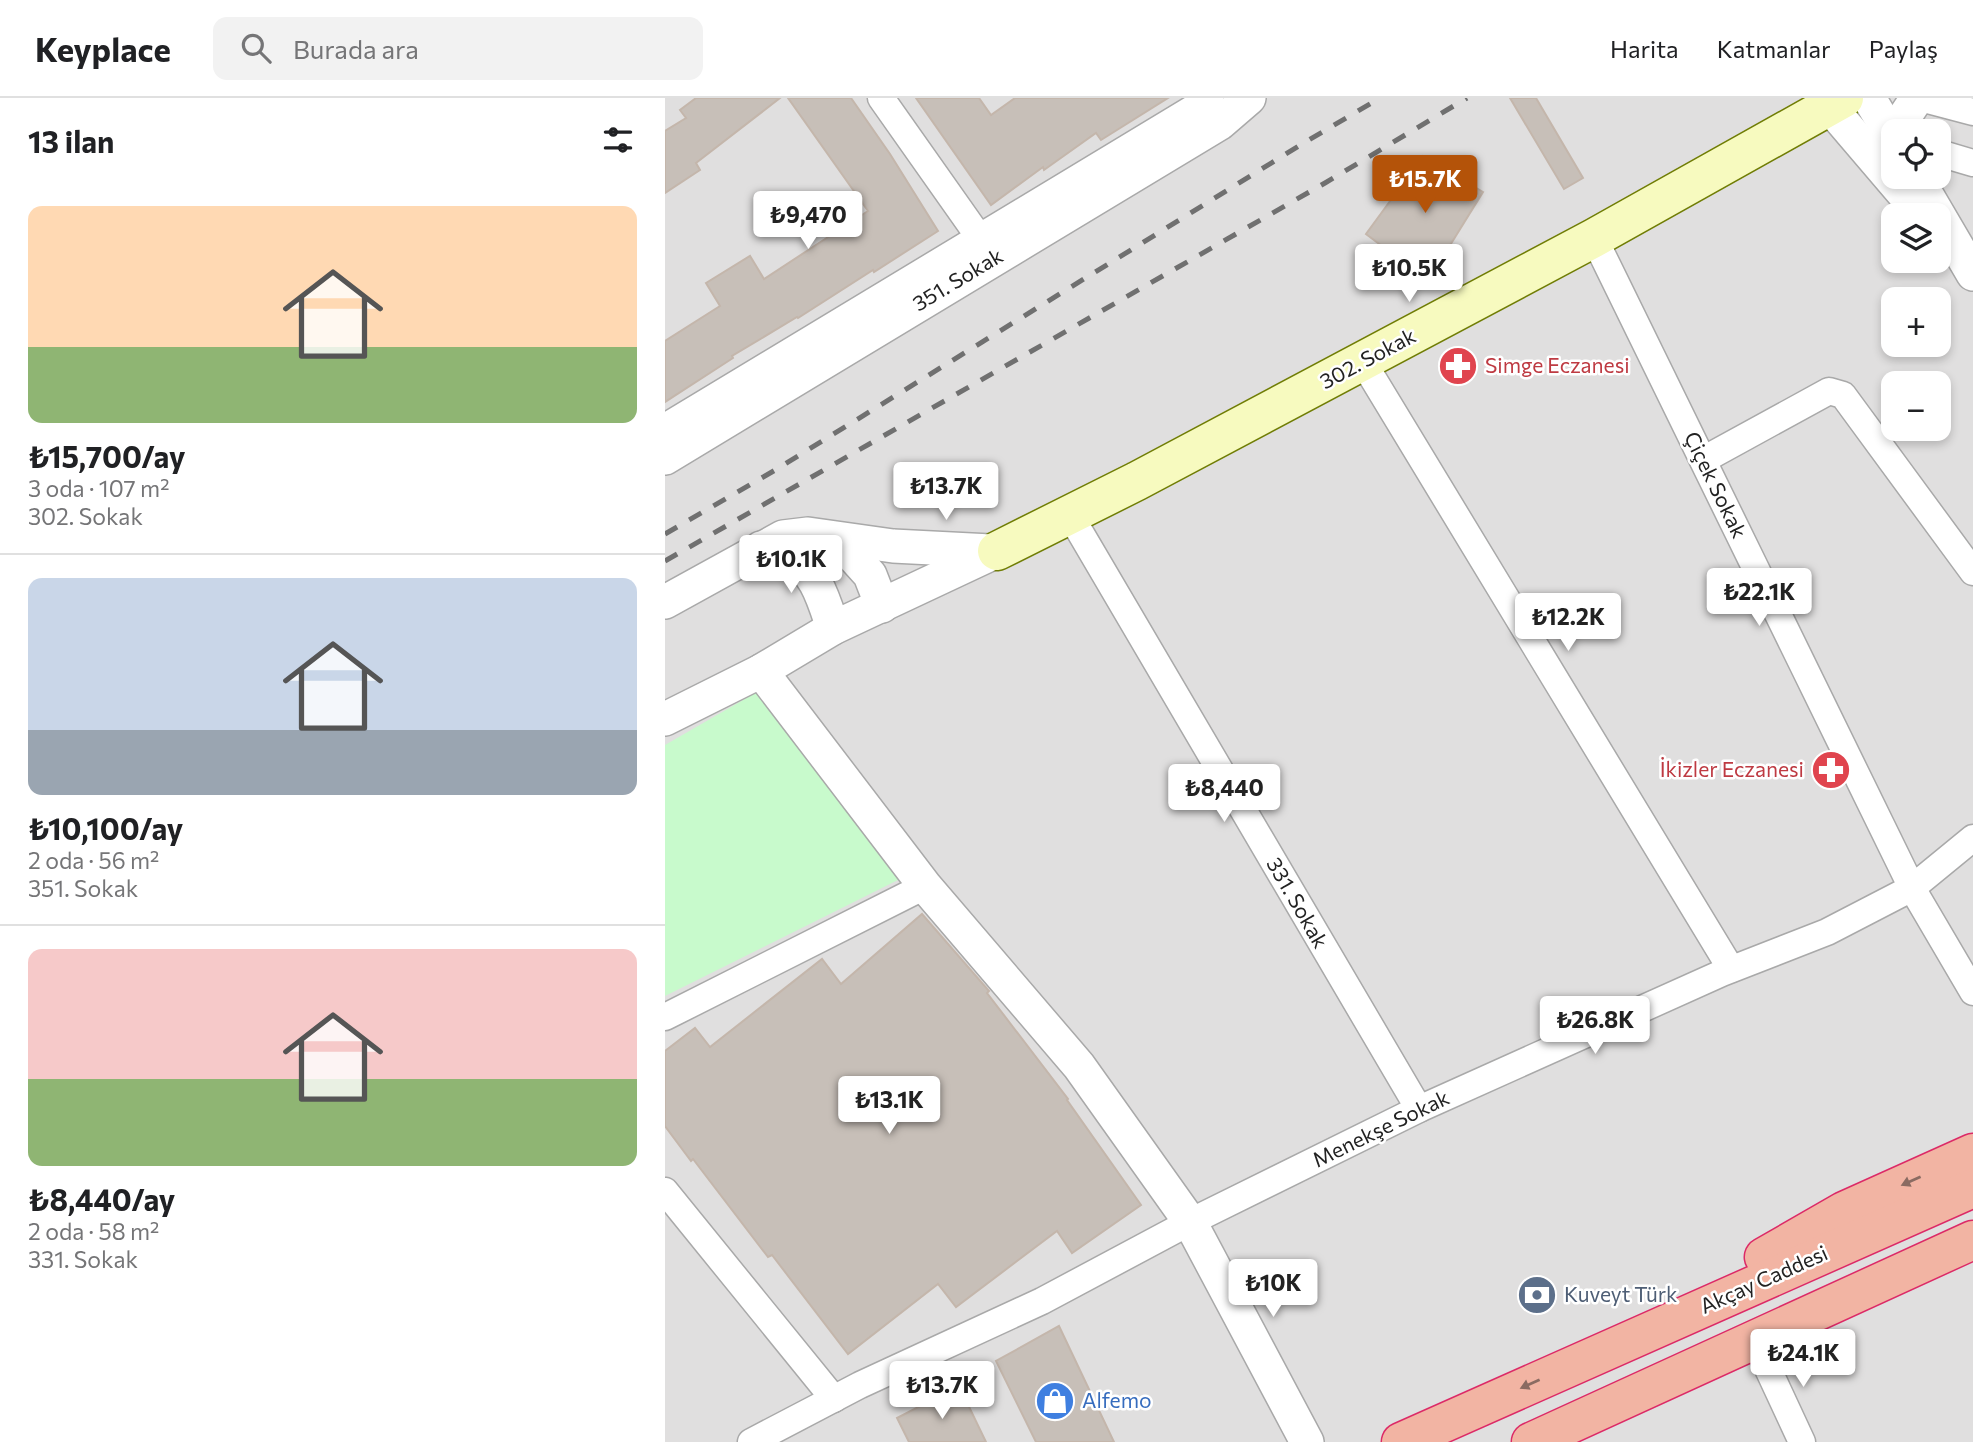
<!DOCTYPE html>
<html lang="tr">
<head>
<meta charset="utf-8">
<style>
	:root { --surface:#fff; --page:#f2f2f2; --text:#202124; --muted:#757577; --line:#e0e0e0; --accent:#b45309 }
	body { margin:0; font-family:Commissioner,sans-serif; background:var(--page); color:var(--text); height:100vh; display:flex; flex-direction:column; font-size:26px; white-space:nowrap }
	* { box-sizing:border-box; margin:0 }
	p { font-size:23px; color:var(--muted) }
	.icon { flex:none; width:38px; height:38px; fill:none; stroke:currentColor; stroke-width:2; stroke-linecap:round; stroke-linejoin:round }
	.map { position:relative; flex:1; overflow:hidden }
	.details { display:flex; flex-direction:column; background:var(--surface); width:665px }
	.details>* { flex:none }
	.buttons { position:absolute; left:1216px; top:21px; display:grid; gap:14px }
	.buttons a { display:grid; place-items:center; width:70px; height:70px; border-radius:14px; background:var(--surface); box-shadow:0 4px 10px #0003; font-size:35px }
	.price { position:absolute; translate:-50% -60px; padding:0 16px; border-radius:7px; background:#fff; color:#222; font-size:23px; line-height:46px; filter:drop-shadow(0 2px 4px #0008) }
	.price::after { content:''; position:absolute; left:50%; top:42px; width:21px; height:16px; margin-left:-10px; background:inherit; clip-path:polygon(0 0,100% 0,50% 100%) }
	.price.current { background:var(--accent); color:#fff }
	ul { padding:0; list-style:none }
	li { display:grid; align-content:center; gap:14px; height:371px; padding:0 28px }
	li+li { border-top:2px solid var(--line) }
	li span { display:grid; place-items:center; height:217px; border-radius:14px; color:#555 }
	li>.icon { margin-inline-start:auto }
	span .icon { width:126px; height:126px; fill:#fffc; stroke-width:1 }
	li b { font-size:30px }
	h2 { display:flex; justify-content:space-between; align-items:center; height:84px; padding:0 28px; font-size:30px }
	header { display:flex; align-items:center; gap:42px; box-sizing:border-box; height:98px; padding:0 35px; background:var(--surface); border-bottom:2px solid var(--line) }
	header strong { font-size:33px }
	nav { display:flex; gap:38px; margin-inline-start:auto; font-size:24px }
	.search { width:490px; height:63px; background:var(--page); display:flex; align-items:center; gap:18px; box-sizing:border-box; padding:0 24px; border-radius:14px; color:var(--muted); font-size:26px }
	main { display:flex; flex:1; min-height:0 }
	.map>svg:first-child { display:block }
	.residential { fill:#e0dfdf; fill-rule:evenodd }
	.park { fill:#c8facc }
	.building { fill:#c7bfb8; stroke:#c4b6ab; stroke-width:2 }
	.lines { fill:none; stroke-linecap:round; stroke-linejoin:round }
	.minor-casing { stroke:#a9a9a9; stroke-width:29 }
	.tertiary-casing { stroke:#a9a9a9; stroke-width:36 }
	.secondary-casing { stroke:#707d05; stroke-width:41 }
	.trunk-casing { stroke:#dc2a67; stroke-width:41 }
	.minor { stroke:#fff; stroke-width:26 }
	.tertiary { stroke:#fff; stroke-width:33 }
	.secondary { stroke:#f7fabf; stroke-width:38 }
	.trunk { stroke:#f2b4a3; stroke-width:38 }
	.rail { stroke:#707070; stroke-width:5; stroke-dasharray:14 14; stroke-linecap:butt }
	.oneway { fill:#8a6b62 }
	.labels { text-anchor:middle; stroke-width:5; stroke-linejoin:round; paint-order:stroke }
	.street-label { font-size:21px; fill:#222; stroke:#fff }
	.health-label { font-size:21px; fill:#be3a42; stroke:#fff; text-anchor:start }
	.service-label { font-size:21px; fill:#4e5e75; stroke:#fff; text-anchor:start }
	.shop-label { font-size:21px; fill:#366cbe; stroke:#fff; text-anchor:start }
</style>
</head>
<body>
<header>
<strong>Keyplace</strong>
<div class="search"><svg class="icon" aria-label="search" viewBox="0 0 24 24"><circle cx="10" cy="10" r="6"/><path d="M15 15l6 6"/></svg>Burada ara</div>
<nav><a>Harita</a><a>Katmanlar</a><a>Paylaş</a></nav>
</header>
<main>
<section class="details">
<h2>13 ilan<svg class="icon" aria-label="filters" viewBox="0 0 24 24"><path d="M4 7h16M4 17h16"/><circle cx="9" cy="7" r="2"/><circle cx="15" cy="17" r="2"/></svg></h2>
<ul>
<li><span style="background:linear-gradient(#ffd9b3 65%,#8fb573 0)"><svg class="icon" aria-label="home" viewBox="0 0 24 24"><path d="M3 11l9-7 9 7M6 9v11h12V9"/></svg></span><div><b>₺15,700/ay</b><p>3 oda · 107 m²</p><p>302. Sokak</p></div></li>
<li><span style="background:linear-gradient(#c9d6e8 70%,#9aa5b1 0)"><svg class="icon" aria-label="home" viewBox="0 0 24 24"><path d="M3 11l9-7 9 7M6 9v11h12V9"/></svg></span><div><b>₺10,100/ay</b><p>2 oda · 56 m²</p><p>351. Sokak</p></div></li>
<li><span style="background:linear-gradient(#f6c9c9 60%,#8fb573 0)"><svg class="icon" aria-label="home" viewBox="0 0 24 24"><path d="M3 11l9-7 9 7M6 9v11h12V9"/></svg></span><div><b>₺8,440/ay</b><p>2 oda · 58 m²</p><p>331. Sokak</p></div></li>
</ul>
</section>
<div class="map">
<svg width="1308" height="1344" viewBox="0 0 1308 1344">
	<rect width="100%" height="100%" fill="#f2efe9"/>
	<!-- residential -->
	<path class="residential" d="M 0,0 L 1308,0 L 1308,1344 L 0,1344 ZM 1228,33 L 1274,33 L 1274,79 L 1228,79 ZM 1228,117 L 1274,117 L 1274,163 L 1228,163 ZM 1228,201 L 1274,201 L 1274,247 L 1228,247 ZM 1228,285 L 1274,285 L 1274,331 L 1228,331 Z"/>
	<!-- park -->
	<path class="park" d="M 92,594 L 237,780 L 0,898 L 0,647 Z"/>
	<!-- building -->
	<g class="building">
		<path d="M 31,0 L 115,0 L 31,65 L 35,72 L 0,95 L 0,33 L 21,20 L 15,12 Z"/>
		<path d="M 123,0 L 186,0 L 225,56 L 273,133 L 209,174 L 208,172 L 133,220 L 132,219 L 67,258 L 68,260 L 0,304 L 0,243 L 55,208 L 41,185 L 85,158 L 99,181 L 203,113 Z"/>
		<path d="M 251,0 L 314,0 L 326,17 L 350,0 L 503,0 L 436,42 L 431,35 L 379,72 L 378,69 L 326,107 Z"/>
		<path d="M 845,0 L 871,0 L 918,80 L 899,91 Z"/>
		<path d="M 758,58 L 818,94 L 779,157 L 749,172 L 701,136 Z"/>
		<path d="M 257,816 L 324,893 L 322,895 L 403,1001 L 402,1002 L 476,1107 L 407,1155 L 392,1133 L 291,1209 L 273,1186 L 183,1256 L 107,1157 L 103,1159 L 28,1061 L 26,1063 L 0,1028 L 0,953 L 30,930 L 45,949 L 157,861 L 176,886 Z"/>
		<path d="M 394,1228 L 449,1344 L 371,1344 L 331,1263 Z"/>
		<path d="M 294,1288 L 321,1344 L 244,1344 L 232,1320 Z"/>
	</g>
	<g class="lines">
		<!-- minor casing -->
		<g class="minor-casing">
			<g id="minor">
				<path d="M 216,0 L 324,153"/>
				<path d="M 1255,0 L 1308,14"/>
				<path d="M 1274,55 L 1308,65"/>
				<path d="M 929,140 L 1247,790 L 1308,740"/>
				<path d="M 698,264 L 1066,871"/>
				<path d="M 0,329 L 545,0"/>
				<path d="M 1038,362 L 1164,293 L 1178,297 L 1308,474"/>
				<path d="M 405,417 L 754,1011"/>
				<path d="M 0,919 L 260,788"/>
				<path d="M 0,1093 L 169,1301"/>
				<path d="M 1097,1258 L 1137,1344"/>
				<path d="M 86,1344 L 195,1287 L 377,1203 L 525,1124 L 754,1011 L 1057,875 L 1162,834 L 1247,790 L 1308,894"/>
			</g>
		</g>
		<!-- tertiary casing -->
		<g class="tertiary-casing">
			<g id="tertiary">
				<path d="M 1204,0 L 1228,40"/>
				<path d="M 1164,8 L 1257,117"/>
				<path d="M 1230,33 L 1252,0"/>
				<path d="M 1256,87 L 1308,176"/>
				<path d="M 0,360 L 555,25 L 584,0"/>
				<path d="M 158,443 L 187,457 L 205,477 L 217,508"/>
				<path d="M 96,450 C 105,452 115,454 123,458 C 151,471 159,503 168,530"/>
				<path d="M 0,504 L 118,439 L 143,436 L 228,448 L 326,453"/>
				<path d="M 96,573 L 260,788 L 414,968 L 525,1124 L 642,1344"/>
				<path d="M 0,621 L 96,573 L 168,530 L 332,453"/>
			</g>
		</g>
		<!-- secondary casing -->
		<g class="secondary-casing">
			<path id="secondary" d="M 332,453 L 472,383 L 929,140 L 1179,0"/>
		</g>
		<!-- trunk casing -->
		<g class="trunk-casing">
			<g id="trunk">
				<path d="M 1099,1159 L 1179,1113 L 1308,1055"/>
				<path d="M 736,1344 L 1308,1090"/>
				<path d="M 866,1344 L 1308,1142"/>
			</g>
		</g>
		<!-- minor -->
		<use href="#minor" class="minor"/>
		<!-- tertiary -->
		<use href="#tertiary" class="tertiary"/>
		<!-- secondary -->
		<use href="#secondary" class="secondary"/>
		<!-- trunk -->
		<use href="#trunk" class="trunk"/>
		<!-- rail -->
		<g class="rail">
			<path d="M 0,436 L 112,371 L 637,46 L 715,0"/>
			<path d="M 0,463 L 660,85 L 802,0"/>
		</g>
	</g>
	<!-- one-way arrows -->
	<defs><path id="oneway-solid" d="M-6-.8H1V-3.2L6.5 0L1 3.2V.8H-6Z" transform="scale(1.75)"/></defs>
	<g class="oneway">
		<use href="#oneway-solid" transform="translate(1246 1083) rotate(156)"/>
		<use href="#oneway-solid" transform="translate(865 1286) rotate(156)"/>
	</g>
	<!-- icons -->
	<defs>
		<g id="pharmacy-disc" transform="scale(2.0125)"><circle r="9.5" fill="#e0444e" stroke="#fff"/><path d="M-2-6h4v4h4v4h-4v4h-4v-4h-4v-4h4Z" fill="#fff"/></g>
		<g id="bank-disc" transform="scale(2.0125)"><circle r="9.5" fill="#5c6f8a" stroke="#fff"/><path d="M-6-4H6V4H-6ZM0-2.3a2.3 2.3 0 1 0 0 4.6a2.3 2.3 0 1 0 0-4.6Z" fill="#fff"/></g>
		<g id="shop-disc" transform="scale(2.0125)"><circle r="9.5" fill="#3f7fe0" stroke="#fff"/><path d="M-5-2.5h2.3a2.7 3.5 0 0 1 5.4 0H5L5.5 6h-11ZM-1.5-2.5h3a1.5 2.3 0 0 0-3 0Z" fill="#fff"/></g>
	</defs>
	<g fill-rule="evenodd">
		<use href="#pharmacy-disc" x="793" y="268"/>
		<use href="#pharmacy-disc" x="1166" y="672"/>
		<use href="#bank-disc" x="872" y="1197"/>
		<use href="#shop-disc" x="390" y="1303"/>
	</g>
	<g class="labels">
		<!-- street labels -->
		<g class="street-label">
			<text transform="translate(293 182) rotate(-31)" y="7">351. Sokak</text>
			<text transform="translate(703 261) rotate(-28)" y="7">302. Sokak</text>
			<text transform="translate(1050 387) rotate(64)" y="7">Çiçek Sokak</text>
			<text transform="translate(632 805) rotate(60)" y="7">331. Sokak</text>
			<text transform="translate(716 1031) rotate(-26)" y="7">Menekşe Sokak</text>
			<text transform="translate(1099 1182) rotate(-24)" y="7">Akçay Caddesi</text>
		</g>
		<!-- health labels -->
		<g class="health-label">
			<text x="820" y="275">Simge Eczanesi</text>
			<text x="1139" y="679" text-anchor="end">İkizler Eczanesi</text>
		</g>
		<!-- service labels -->
		<g class="service-label">
			<text x="899" y="1204">Kuveyt Türk</text>
		</g>
		<!-- shop labels -->
		<g class="shop-label">
			<text x="417" y="1310">Alfemo</text>
		</g>
	</g>
</svg>
<div class="buttons">
<a><svg class="icon" aria-label="locate" viewBox="0 0 24 24"><circle cx="12" cy="12" r="6"/><path d="M12 2v4M12 18v4M2 12h4M18 12h4"/></svg></a>
<a><svg class="icon" aria-label="layers" viewBox="0 0 24 24"><path d="M12 4l9 5-9 5-9-5zM3 14l9 5 9-5"/></svg></a>
<a>+</a>
<a>−</a>
</div>
<b class="price current" style="left:760px;top:117px">₺15.7K</b>
<b class="price" style="left:143px;top:153px">₺9,470</b>
<b class="price" style="left:744px;top:206px">₺10.5K</b>
<b class="price" style="left:281px;top:424px">₺13.7K</b>
<b class="price" style="left:126px;top:497px">₺10.1K</b>
<b class="price" style="left:1094px;top:530px">₺22.1K</b>
<b class="price" style="left:903px;top:555px">₺12.2K</b>
<b class="price" style="left:559px;top:726px">₺8,440</b>
<b class="price" style="left:930px;top:958px">₺26.8K</b>
<b class="price" style="left:224px;top:1038px">₺13.1K</b>
<b class="price" style="left:608px;top:1221px">₺10K</b>
<b class="price" style="left:1138px;top:1291px">₺24.1K</b>
<b class="price" style="left:277px;top:1323px">₺13.7K</b>
</div>
</main>
</body>
</html>
